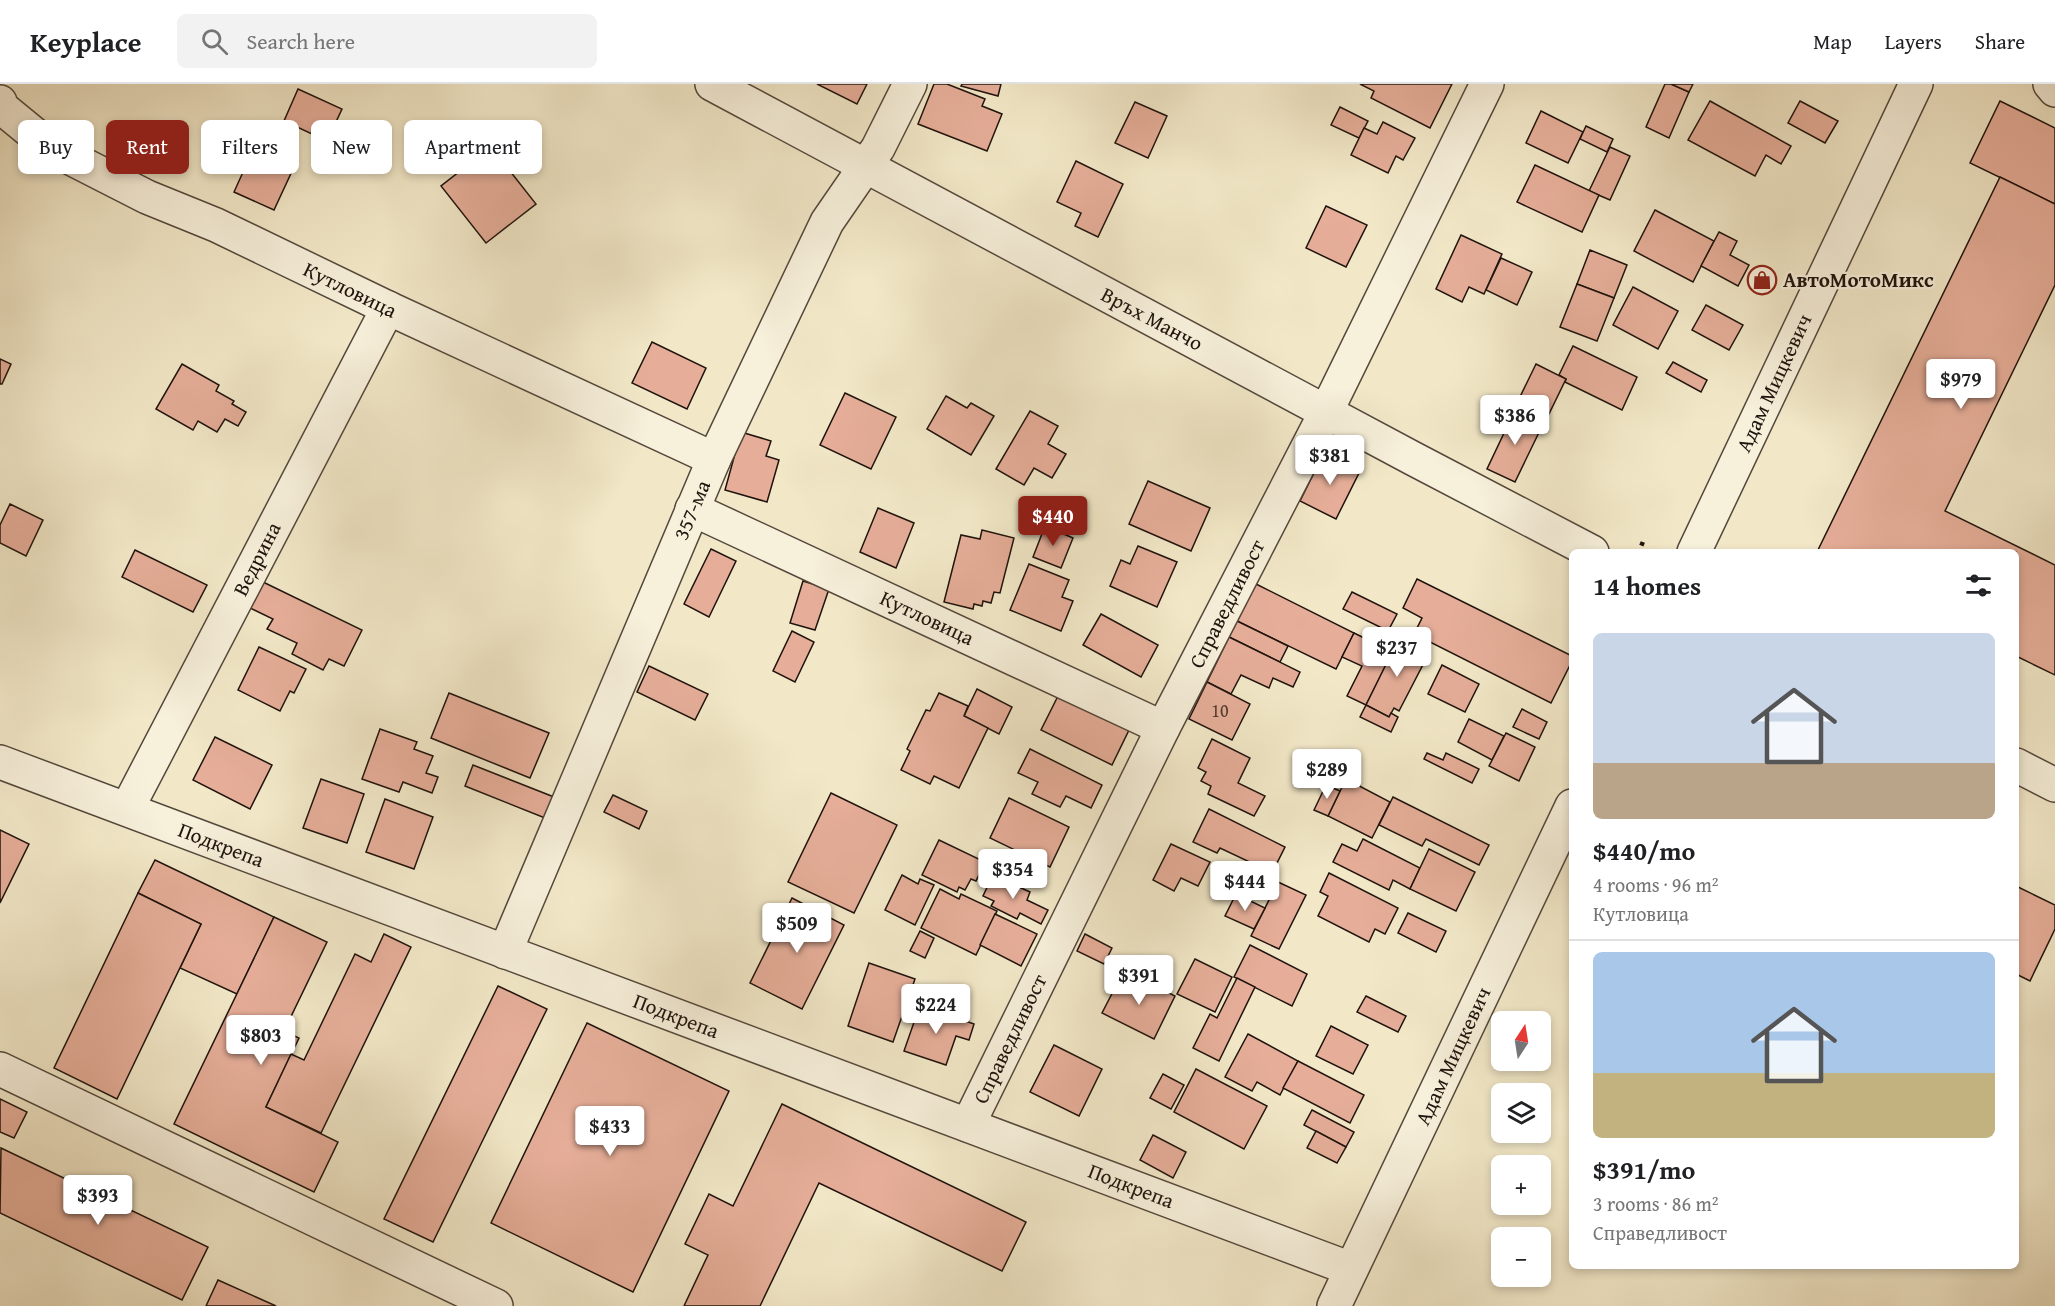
<!DOCTYPE html>
<html lang="en">
<head>
<meta charset="utf-8">
<style>
	:root { --surface:#fff; --page:#f2f2f2; --text:#202124; --muted:#757577; --line:#e0e0e0; --accent:#8f2418 }
	body { margin:0; font-family:"Gentium Book Plus",serif; background:var(--page); color:var(--text); height:100vh; display:flex; flex-direction:column; font-size:22px; white-space:nowrap }
	* { box-sizing:border-box; margin:0 }
	p { font-size:20px; color:var(--muted) }
	.icon { flex:none; width:33px; height:33px; fill:none; stroke:currentColor; stroke-width:2; stroke-linecap:round; stroke-linejoin:round }
	.map { position:relative; flex:1; overflow:hidden }
	.side { position:absolute; left:1569px; top:465px; width:450px; height:720px; display:flex; flex-direction:column; background:var(--surface); border-radius:9px; box-shadow:0 3px 9px #0003 }
	.side>* { flex:none }
	.hud { position:absolute; left:18px; top:36px; width:570px; height:54px; display:flex; gap:12px }
	.needle { width:39px; rotate:12deg }
	.buttons { position:absolute; left:1491px; top:927px; display:grid; gap:12px }
	.buttons a { display:grid; place-items:center; width:60px; height:60px; border-radius:9px; background:var(--surface); box-shadow:0 3px 9px #0003; font-size:30px }
	.price { position:absolute; translate:-50% -51px; padding:0 14px; border-radius:6px; background:#fff; color:#222; font-size:20px; line-height:39px; filter:drop-shadow(0 2px 3px #0008) }
	.price::after { content:''; position:absolute; left:50%; top:36px; width:18px; height:14px; margin-left:-9px; background:inherit; clip-path:polygon(0 0,100% 0,50% 100%) }
	.price.current { background:var(--accent); color:#fff }
	ul { padding:0; list-style:none }
	li { display:grid; align-content:center; gap:12px; height:318px; padding:0 24px }
	li+li { border-top:2px solid var(--line) }
	li span { display:grid; place-items:center; height:186px; border-radius:9px; color:#555 }
	li>.icon { margin-inline-start:auto }
	span .icon { width:108px; height:108px; fill:#fffc; stroke-width:1 }
	li b { font-size:26px }
	h2 { display:flex; justify-content:space-between; align-items:center; height:72px; padding:0 24px; font-size:26px }
	.chip { padding:0 21px; border-radius:9px; background:var(--surface); box-shadow:0 3px 9px #0003; font-size:21px; line-height:54px }
	.chip.current { background:var(--accent); color:#fff }
	header { display:flex; align-items:center; gap:36px; box-sizing:border-box; height:84px; padding:0 30px; background:var(--surface); border-bottom:2px solid var(--line) }
	header strong { font-size:28px }
	nav { display:flex; gap:33px; margin-inline-start:auto; font-size:21px }
	.search { width:420px; height:54px; background:var(--page); display:flex; align-items:center; gap:15px; box-sizing:border-box; padding:0 21px; border-radius:9px; color:var(--muted); font-size:22px }
	.map>svg:first-child { display:block }
	.building { fill:#e6ae99; stroke:#1f130d; stroke-width:1.5 }
	.lines { fill:none; stroke-linecap:round; stroke-linejoin:round }
	.minor-casing { stroke:#54483c; stroke-width:36 }
	.path { stroke:#1f130d; stroke-width:4; stroke-dasharray:4.5 3; stroke-linecap:butt }
	.minor { stroke:#f7f0db; stroke-width:33 }
	.labels { text-anchor:middle; stroke-width:4.5; stroke-linejoin:round; paint-order:stroke }
	.number-label { font-size:18px; fill:#513a30 }
	.poi-label { font-size:21px; font-weight:bold; fill:#1f130d; stroke:#f7f0db; text-anchor:start }
	.street-label { font-size:21px; fill:#1f130d; stroke:#f7f0db }
</style>
</head>
<body>
<header>
<strong>Keyplace</strong>
<div class="search"><svg class="icon" aria-label="search" viewBox="0 0 24 24"><circle cx="10" cy="10" r="6"/><path d="M15 15l6 6"/></svg>Search here</div>
<nav><a>Map</a><a>Layers</a><a>Share</a></nav>
</header>
<div class="map">
<svg width="2055" height="1222" viewBox="0 0 2055 1222">
	<rect width="100%" height="100%" fill="#f2e8c8"/>
	<filter id="stains"><feTurbulence type="fractalNoise" baseFrequency=".00333" numOctaves="4"/><feColorMatrix values="0 0 0 0 .2 0 0 0 0 .09 0 0 0 0 .02 0 0 0 .5 -.17"/></filter>
	<radialGradient id="worn" r=".72"><stop offset=".6" stop-color="#630" stop-opacity="0"/><stop offset="1" stop-color="#630" stop-opacity=".3"/></radialGradient>
	<!-- building -->
	<g class="building">
		<path d="M 817,0 L 867,0 L 857,20 Z"/>
		<path d="M 934,0 L 947,0 L 985,15 L 982,22 L 1002,30 L 987,67 L 918,40 Z"/>
		<path d="M 962,0 L 1001,0 L 998,12 L 961,2 Z"/>
		<path d="M 1360,0 L 1452,0 L 1430,44 L 1371,14 L 1374,7 Z"/>
		<path d="M 1665,0 L 1671,0 L 1689,8 L 1669,54 L 1646,43 Z"/>
		<path d="M 1671,0 L 1693,0 L 1689,8 Z"/>
		<path d="M 298,5 L 342,25 L 327,57 L 284,37 Z"/>
		<path d="M 1710,17 L 1791,62 L 1781,80 L 1766,71 L 1755,92 L 1688,56 Z"/>
		<path d="M 1800,17 L 1838,37 L 1825,59 L 1788,39 Z"/>
		<path d="M 2000,17 L 2055,44 L 2055,120 L 1970,79 Z"/>
		<path d="M 1135,18 L 1167,32 L 1148,74 L 1115,59 Z"/>
		<path d="M 1340,23 L 1368,37 L 1359,54 L 1331,41 Z"/>
		<path d="M 1541,27 L 1583,48 L 1568,79 L 1526,59 Z"/>
		<path d="M 1383,38 L 1415,54 L 1403,76 L 1396,72 L 1388,89 L 1351,71 L 1364,44 L 1377,50 Z"/>
		<path d="M 1586,42 L 1613,55 L 1607,68 L 1580,55 Z"/>
		<path d="M 257,57 L 290,72 L 285,81 L 293,85 L 274,126 L 234,108 Z"/>
		<path d="M 491,63 L 536,120 L 486,159 L 441,102 Z"/>
		<path d="M 1610,63 L 1630,72 L 1610,116 L 1589,107 Z"/>
		<path d="M 1076,77 L 1123,100 L 1098,153 L 1075,142 L 1081,129 L 1057,118 Z"/>
		<path d="M 1535,81 L 1599,111 L 1582,148 L 1517,118 Z"/>
		<path d="M 2000,93 L 2055,120 L 2055,201 L 1945,427 L 2055,481 L 2055,591 L 2016,572 L 2016,468 L 1817,468 Z"/>
		<path d="M 1326,122 L 1367,141 L 1346,183 L 1306,164 Z"/>
		<path d="M 1655,126 L 1714,157 L 1693,198 L 1634,167 Z"/>
		<path d="M 1719,148 L 1737,157 L 1730,171 L 1749,181 L 1738,202 L 1701,182 Z"/>
		<path d="M 1461,151 L 1502,170 L 1484,210 L 1469,203 L 1462,218 L 1436,205 Z"/>
		<path d="M 1590,166 L 1627,181 L 1614,214 L 1577,200 Z"/>
		<path d="M 1501,174 L 1532,188 L 1517,221 L 1486,206 Z"/>
		<path d="M 1577,200 L 1614,214 L 1597,257 L 1560,243 Z"/>
		<path d="M 1633,203 L 1678,227 L 1658,265 L 1613,241 Z"/>
		<path d="M 1706,221 L 1743,241 L 1729,266 L 1692,246 Z"/>
		<path d="M 652,258 L 706,284 L 687,325 L 632,299 Z"/>
		<path d="M 1573,262 L 1637,293 L 1622,326 L 1565,298 L 1566,295 L 1559,291 Z"/>
		<path d="M 0,275 L 11,280 L 2,300 L 0,300 Z"/>
		<path d="M 1673,278 L 1707,296 L 1701,308 L 1666,289 Z"/>
		<path d="M 182,280 L 219,301 L 216,307 L 234,317 L 232,320 L 246,328 L 238,342 L 225,335 L 217,348 L 198,337 L 193,346 L 156,325 Z"/>
		<path d="M 1536,280 L 1566,295 L 1547,334 L 1517,319 Z"/>
		<path d="M 845,309 L 896,333 L 871,385 L 820,361 Z"/>
		<path d="M 946,312 L 967,324 L 971,319 L 994,332 L 971,371 L 927,345 Z"/>
		<path d="M 1515,326 L 1543,340 L 1515,398 L 1487,385 Z"/>
		<path d="M 1030,327 L 1058,342 L 1048,360 L 1066,370 L 1052,394 L 1034,384 L 1024,401 L 996,385 Z"/>
		<path d="M 741,348 L 771,357 L 766,372 L 779,376 L 767,418 L 725,406 Z"/>
		<path d="M 1324,369 L 1360,387 L 1336,435 L 1300,417 Z"/>
		<path d="M 1148,397 L 1210,424 L 1191,467 L 1129,440 Z"/>
		<path d="M 10,420 L 43,436 L 26,472 L 0,459 L 0,441 Z"/>
		<path d="M 878,424 L 914,439 L 896,484 L 860,468 Z"/>
		<path d="M 1045,442 L 1073,454 L 1061,484 L 1033,473 Z"/>
		<path d="M 982,446 L 1014,454 L 1000,509 L 994,508 L 991,519 L 983,517 L 982,522 L 974,520 L 973,525 L 944,518 L 961,451 L 980,455 Z"/>
		<path d="M 1138,462 L 1177,478 L 1157,523 L 1110,502 L 1121,476 L 1130,480 Z"/>
		<path d="M 711,465 L 736,477 L 709,533 L 684,520 Z"/>
		<path d="M 135,466 L 207,501 L 193,528 L 122,493 Z"/>
		<path d="M 1029,480 L 1069,496 L 1062,513 L 1073,517 L 1061,547 L 1010,526 Z"/>
		<path d="M 1417,495 L 1572,572 L 1572,577 L 1551,619 L 1414,550 L 1422,534 L 1403,524 Z"/>
		<path d="M 803,497 L 829,505 L 815,546 L 790,539 Z"/>
		<path d="M 263,498 L 362,546 L 344,582 L 329,575 L 323,586 L 292,570 L 297,559 L 267,545 L 273,535 L 250,524 Z"/>
		<path d="M 1256,500 L 1354,549 L 1336,585 L 1237,537 Z"/>
		<path d="M 1352,508 L 1397,530 L 1388,547 L 1343,525 Z"/>
		<path d="M 1101,530 L 1158,561 L 1141,593 L 1083,561 Z"/>
		<path d="M 1237,537 L 1288,562 L 1280,578 L 1229,553 Z"/>
		<path d="M 792,547 L 814,558 L 795,598 L 773,587 Z"/>
		<path d="M 1354,549 L 1393,568 L 1366,621 L 1347,612 L 1362,582 L 1342,573 Z"/>
		<path d="M 1229,553 L 1300,588 L 1293,603 L 1273,594 L 1269,604 L 1241,591 L 1231,610 L 1207,598 Z"/>
		<path d="M 1399,554 L 1429,569 L 1399,627 L 1394,624 L 1389,633 L 1366,621 Z"/>
		<path d="M 259,563 L 306,585 L 294,609 L 290,607 L 280,627 L 238,606 Z"/>
		<path d="M 1442,581 L 1479,600 L 1465,628 L 1428,610 Z"/>
		<path d="M 649,582 L 708,610 L 695,636 L 637,608 Z"/>
		<path d="M 1207,598 L 1250,620 L 1232,656 L 1189,635 Z"/>
		<path d="M 977,605 L 1012,623 L 999,650 L 964,632 Z"/>
		<path d="M 449,609 L 549,649 L 530,694 L 431,654 Z"/>
		<path d="M 939,609 L 968,622 L 964,632 L 988,644 L 959,704 L 934,692 L 930,700 L 901,686 L 910,667 L 907,665 L 926,626 L 930,627 Z"/>
		<path d="M 1058,612 L 1129,646 L 1112,681 L 1041,646 Z"/>
		<path d="M 1366,621 L 1389,633 L 1391,629 L 1398,633 L 1391,648 L 1360,633 Z"/>
		<path d="M 1522,625 L 1547,638 L 1539,655 L 1513,643 Z"/>
		<path d="M 1469,635 L 1504,652 L 1492,676 L 1458,658 Z"/>
		<path d="M 380,645 L 417,658 L 414,665 L 433,672 L 426,689 L 438,693 L 432,709 L 403,698 L 399,708 L 362,695 Z"/>
		<path d="M 1506,649 L 1535,663 L 1519,697 L 1489,682 Z"/>
		<path d="M 215,653 L 272,681 L 250,725 L 193,696 Z"/>
		<path d="M 1212,655 L 1250,674 L 1238,699 L 1265,712 L 1254,732 L 1208,710 L 1211,702 L 1201,697 L 1206,688 L 1198,684 Z"/>
		<path d="M 1030,665 L 1102,701 L 1091,724 L 1066,712 L 1060,723 L 1032,710 L 1038,698 L 1018,689 Z"/>
		<path d="M 1427,669 L 1443,676 L 1446,669 L 1479,685 L 1472,699 L 1424,675 Z"/>
		<path d="M 473,681 L 554,713 L 545,734 L 465,702 Z"/>
		<path d="M 321,695 L 364,710 L 347,759 L 303,744 Z"/>
		<path d="M 1346,695 L 1390,718 L 1372,754 L 1328,732 Z"/>
		<path d="M 1326,701 L 1340,707 L 1328,732 L 1314,726 Z"/>
		<path d="M 831,709 L 897,741 L 854,829 L 788,798 Z"/>
		<path d="M 613,711 L 647,727 L 639,745 L 604,728 Z"/>
		<path d="M 1393,713 L 1489,761 L 1479,781 L 1426,755 L 1422,762 L 1379,741 Z"/>
		<path d="M 1009,714 L 1069,743 L 1050,783 L 990,754 Z"/>
		<path d="M 385,715 L 433,733 L 414,785 L 366,768 Z"/>
		<path d="M 1209,725 L 1285,763 L 1266,801 L 1247,793 L 1254,780 L 1220,764 L 1217,769 L 1193,758 Z"/>
		<path d="M 0,746 L 29,760 L 0,819 Z"/>
		<path d="M 1363,755 L 1420,784 L 1410,805 L 1393,796 L 1389,806 L 1333,778 L 1342,760 L 1357,767 Z"/>
		<path d="M 939,756 L 985,778 L 976,797 L 971,795 L 965,806 L 959,803 L 957,808 L 922,791 Z"/>
		<path d="M 1171,760 L 1210,778 L 1198,802 L 1181,794 L 1174,807 L 1153,796 Z"/>
		<path d="M 1429,765 L 1475,788 L 1456,827 L 1410,805 Z"/>
		<path d="M 155,776 L 274,833 L 237,910 L 180,884 L 201,840 L 138,809 Z"/>
		<path d="M 1329,789 L 1398,824 L 1385,850 L 1375,845 L 1369,858 L 1318,832 L 1328,812 L 1320,808 Z"/>
		<path d="M 902,791 L 918,800 L 920,795 L 934,801 L 915,841 L 885,826 Z"/>
		<path d="M 993,791 L 1030,808 L 1027,816 L 1048,826 L 1041,840 L 1020,829 L 1017,835 L 991,822 L 994,817 L 983,812 Z"/>
		<path d="M 1278,798 L 1306,811 L 1279,865 L 1251,852 Z"/>
		<path d="M 2016,802 L 2055,821 L 2055,845 L 2030,897 L 2016,890 Z"/>
		<path d="M 940,805 L 959,815 L 961,810 L 997,827 L 976,871 L 921,844 Z"/>
		<path d="M 138,809 L 201,840 L 117,1015 L 54,984 Z"/>
		<path d="M 1236,810 L 1265,824 L 1254,845 L 1225,832 Z"/>
		<path d="M 792,814 L 844,841 L 802,925 L 750,899 Z"/>
		<path d="M 1408,829 L 1446,847 L 1436,868 L 1398,849 Z"/>
		<path d="M 995,830 L 1037,850 L 1021,882 L 980,861 Z"/>
		<path d="M 274,833 L 327,858 L 284,947 L 299,954 L 266,1023 L 338,1058 L 314,1108 L 174,1040 Z"/>
		<path d="M 920,847 L 934,854 L 925,874 L 910,867 Z"/>
		<path d="M 384,850 L 411,863 L 321,1049 L 266,1023 L 291,970 L 304,976 L 355,870 L 371,878 Z"/>
		<path d="M 1085,850 L 1112,864 L 1104,880 L 1077,867 Z"/>
		<path d="M 1250,861 L 1307,890 L 1292,922 L 1234,893 Z"/>
		<path d="M 1195,875 L 1232,893 L 1215,928 L 1177,910 Z"/>
		<path d="M 869,879 L 915,895 L 893,958 L 848,942 Z"/>
		<path d="M 1132,890 L 1175,912 L 1154,955 L 1102,929 L 1117,900 L 1125,904 Z"/>
		<path d="M 1237,894 L 1255,903 L 1219,977 L 1193,964 L 1210,930 L 1217,934 Z"/>
		<path d="M 498,902 L 547,925 L 433,1158 L 384,1135 Z"/>
		<path d="M 1366,912 L 1406,932 L 1398,948 L 1357,928 Z"/>
		<path d="M 920,921 L 974,940 L 969,956 L 956,952 L 946,981 L 904,967 Z"/>
		<path d="M 587,939 L 729,1007 L 633,1208 L 491,1139 Z"/>
		<path d="M 1331,942 L 1368,961 L 1353,990 L 1316,972 Z"/>
		<path d="M 1248,950 L 1298,977 L 1280,1011 L 1257,998 L 1252,1007 L 1225,993 Z"/>
		<path d="M 1054,961 L 1102,985 L 1079,1032 L 1030,1008 Z"/>
		<path d="M 1298,977 L 1364,1011 L 1350,1039 L 1283,1004 Z"/>
		<path d="M 1196,985 L 1267,1022 L 1244,1065 L 1174,1028 Z"/>
		<path d="M 1163,990 L 1184,1001 L 1171,1025 L 1150,1014 Z"/>
		<path d="M 0,1015 L 27,1028 L 14,1054 L 0,1048 Z"/>
		<path d="M 782,1020 L 1026,1138 L 1002,1187 L 819,1099 L 760,1222 L 684,1222 L 708,1171 L 685,1160 L 709,1110 L 733,1122 Z"/>
		<path d="M 1312,1026 L 1354,1048 L 1346,1063 L 1304,1041 Z"/>
		<path d="M 1316,1047 L 1346,1063 L 1337,1079 L 1307,1064 Z"/>
		<path d="M 1153,1051 L 1186,1068 L 1173,1094 L 1140,1076 Z"/>
		<path d="M 1,1064 L 208,1163 L 182,1216 L 0,1129 Z"/>
		<path d="M 218,1196 L 276,1222 L 206,1222 Z"/>
	</g>
	<g class="lines">
		<!-- minor casing -->
		<g class="minor-casing">
			<g id="minor">
				<path d="M 712,0 L 1414,375 L 1592,468"/>
				<path d="M 2050,0 L 2055,6"/>
				<path d="M 0,18 L 1,23 L 51,64 L 147,113 L 216,141 L 388,224 L 714,375"/>
				<path d="M 692,425 L 1163,644"/>
				<path d="M 1694,468 L 1916,0"/>
				<path d="M 0,678 L 1351,1185"/>
				<path d="M 2016,681 L 2055,701"/>
				<path d="M 127,725 L 388,224"/>
				<path d="M 505,868 L 714,375 L 827,138 L 878,64 L 910,0"/>
				<path d="M 0,985 L 496,1222"/>
				<path d="M 968,1041 L 1163,644 L 1326,328 L 1487,0"/>
				<path d="M 1334,1222 L 1572,722"/>
			</g>
		</g>
		<!-- path -->
		<path class="path" d="M 1640,459 L 1645,461"/>
		<!-- minor -->
		<use href="#minor" class="minor"/>
	</g>
	<!-- icons -->
	<defs>
		<g id="shop-ring" transform="scale(1.5)"><circle r="9.5" fill="#f7f0db" stroke="#8f2418" stroke-width="1.5"/><path d="M-5-2.5h2.3a2.7 3.5 0 0 1 5.4 0H5L5.5 6h-11ZM-1.5-2.5h3a1.5 2.3 0 0 0-3 0Z" fill="#8f2418"/></g>
	</defs>
	<g fill-rule="evenodd">
		<use href="#shop-ring" x="1762" y="196"/>
	</g>
	<g class="labels">
		<!-- number labels -->
		<g class="number-label">
			<text x="1220" y="633">10</text>
		</g>
		<!-- poi labels -->
		<g class="poi-label">
			<text x="1783" y="203">АвтоМотоМикс</text>
		</g>
		<!-- street labels -->
		<g class="street-label">
			<text transform="translate(350 206) rotate(26)" y="7">Кутловица</text>
			<text transform="translate(1152 235) rotate(28)" y="7">Връх Манчо</text>
			<text transform="translate(1774 299) rotate(-65)" y="7">Адам Мицкевич</text>
			<text transform="translate(692 426) rotate(-67)" y="7">357-ма</text>
			<text transform="translate(257 475) rotate(-63)" y="7">Ведрина</text>
			<text transform="translate(1227 520) rotate(-63)" y="7">Справедливост</text>
			<text transform="translate(927 534) rotate(25)" y="7">Кутловица</text>
			<text transform="translate(221 761) rotate(21)" y="7">Подкрепа</text>
			<text transform="translate(676 932) rotate(21)" y="7">Подкрепа</text>
			<text transform="translate(1010 955) rotate(-64)" y="7">Справедливост</text>
			<text transform="translate(1453 972) rotate(-65)" y="7">Адам Мицкевич</text>
			<text transform="translate(1131 1102) rotate(21)" y="7">Подкрепа</text>
		</g>
	</g>
	<rect width="100%" height="100%" filter="url(#stains)"/>
	<rect width="100%" height="100%" fill="url(#worn)"/>
</svg>
<div class="buttons">
<a><svg class="needle" viewBox="-14 -14 28 28"><path d="M0-13l5 13h-10z" fill="#e53935"/><path d="M0 13l5-13h-10z" fill="#757577"/></svg></a>
<a><svg class="icon" aria-label="layers" viewBox="0 0 24 24"><path d="M12 4l9 5-9 5-9-5zM3 14l9 5 9-5"/></svg></a>
<a>+</a>
<a>−</a>
</div>
<b class="price" style="left:1961px;top:326px">$979</b>
<b class="price" style="left:1515px;top:362px">$386</b>
<b class="price" style="left:1330px;top:402px">$381</b>
<b class="price current" style="left:1053px;top:463px">$440</b>
<b class="price" style="left:1397px;top:594px">$237</b>
<b class="price" style="left:1327px;top:716px">$289</b>
<b class="price" style="left:1013px;top:816px">$354</b>
<b class="price" style="left:1245px;top:828px">$444</b>
<b class="price" style="left:797px;top:870px">$509</b>
<b class="price" style="left:1139px;top:922px">$391</b>
<b class="price" style="left:936px;top:951px">$224</b>
<b class="price" style="left:261px;top:982px">$803</b>
<b class="price" style="left:610px;top:1073px">$433</b>
<b class="price" style="left:98px;top:1142px">$393</b>
<div class="hud">
<a class="chip">Buy</a>
<a class="chip current">Rent</a>
<a class="chip">Filters</a>
<a class="chip">New</a>
<a class="chip">Apartment</a>
</div>
<section class="side">
<h2>14 homes<svg class="icon" aria-label="filters" viewBox="0 0 24 24"><path d="M4 7h16M4 17h16"/><circle cx="9" cy="7" r="2"/><circle cx="15" cy="17" r="2"/></svg></h2>
<ul>
<li><span style="background:linear-gradient(#c9d6e8 70%,#b9a48a 0)"><svg class="icon" aria-label="home" viewBox="0 0 24 24"><path d="M3 11l9-7 9 7M6 9v11h12V9"/></svg></span><div><b>$440/mo</b><p>4 rooms · 96 m²</p><p>Кутловица</p></div></li>
<li><span style="background:linear-gradient(#a9c7e8 65%,#c2b280 0)"><svg class="icon" aria-label="home" viewBox="0 0 24 24"><path d="M3 11l9-7 9 7M6 9v11h12V9"/></svg></span><div><b>$391/mo</b><p>3 rooms · 86 m²</p><p>Справедливост</p></div></li>
</ul>
</section>
</div>
</body>
</html>
